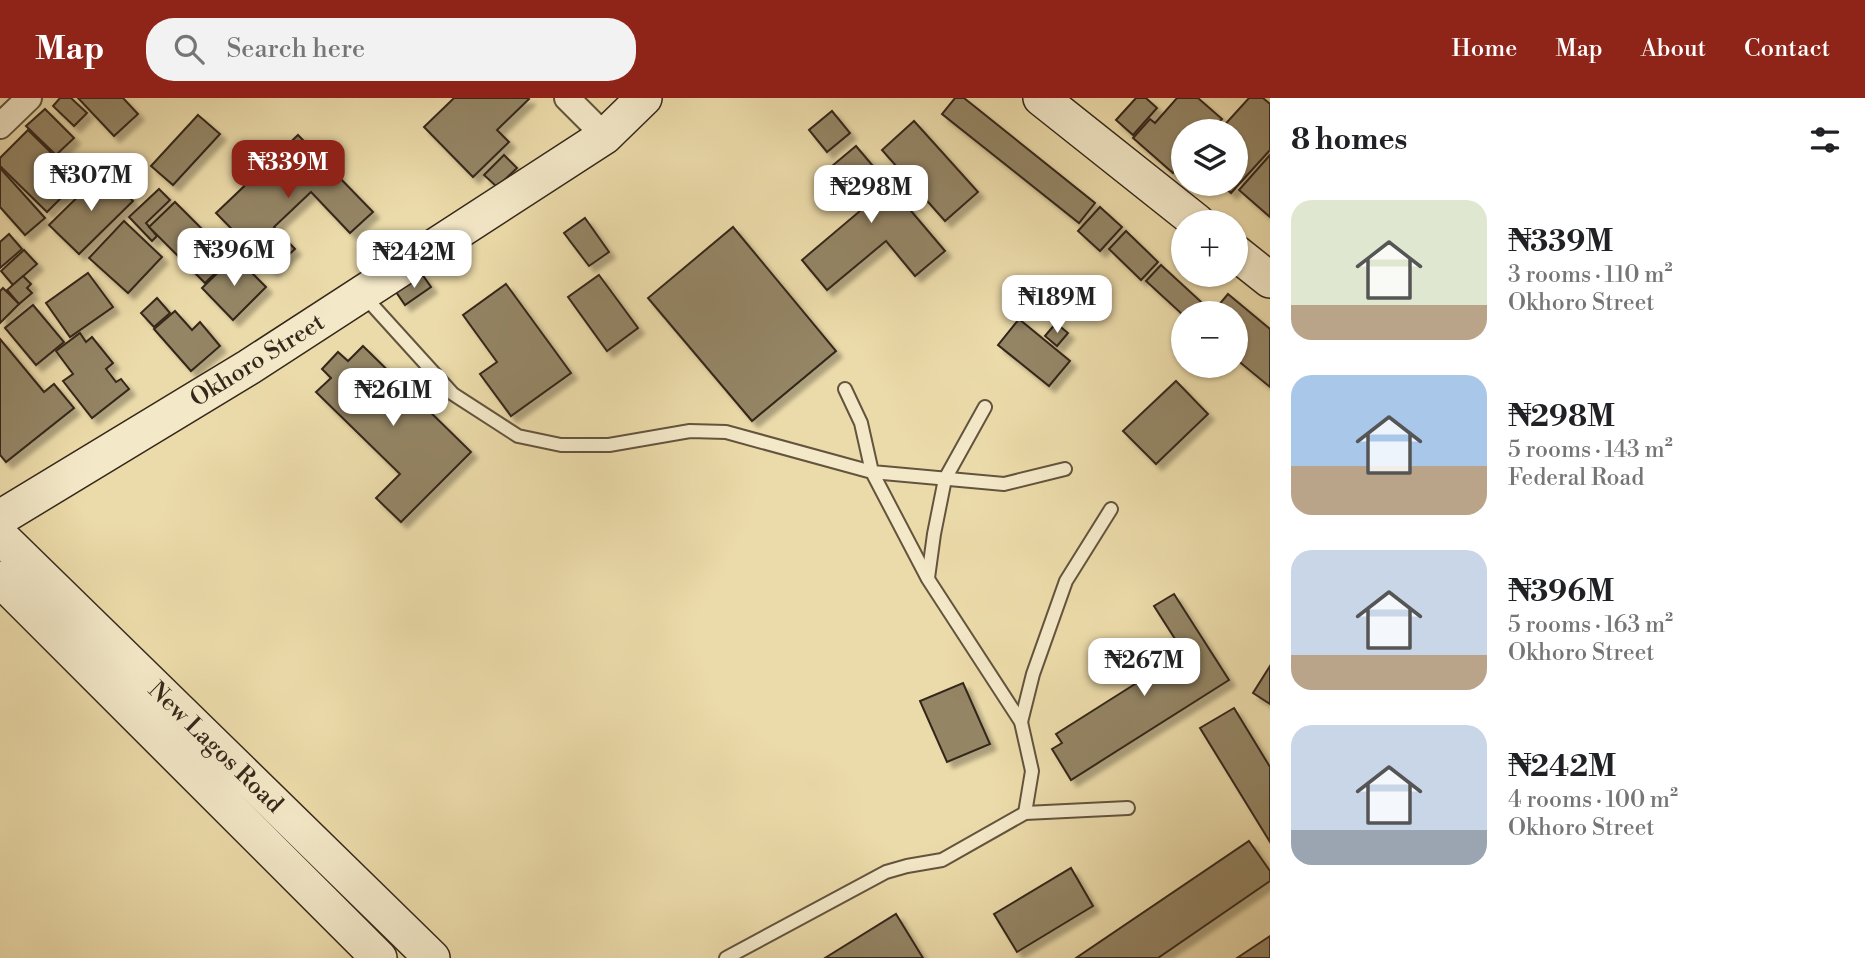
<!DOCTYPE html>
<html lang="en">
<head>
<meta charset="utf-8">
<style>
	:root { --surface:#fff; --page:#f2f2f2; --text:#202124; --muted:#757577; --accent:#8f2418 }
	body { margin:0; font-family:"Libre Bodoni",serif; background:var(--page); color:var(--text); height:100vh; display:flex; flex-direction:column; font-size:26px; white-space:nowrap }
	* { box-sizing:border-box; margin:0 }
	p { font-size:23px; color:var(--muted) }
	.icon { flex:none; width:38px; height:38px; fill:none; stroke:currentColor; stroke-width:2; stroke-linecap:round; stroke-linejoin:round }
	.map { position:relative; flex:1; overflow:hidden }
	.sheet { display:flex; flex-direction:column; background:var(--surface); width:595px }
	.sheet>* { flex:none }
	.controls { position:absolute; left:1171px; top:21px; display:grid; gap:14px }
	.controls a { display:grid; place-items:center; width:77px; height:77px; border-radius:50%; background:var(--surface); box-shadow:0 2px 5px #0004; font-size:35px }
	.price { position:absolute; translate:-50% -60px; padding:0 16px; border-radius:14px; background:#fff; color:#222; font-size:23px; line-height:46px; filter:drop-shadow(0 2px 4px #0008) }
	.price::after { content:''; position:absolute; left:50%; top:42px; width:21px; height:16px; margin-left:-10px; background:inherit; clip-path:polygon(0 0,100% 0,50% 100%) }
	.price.on { background:var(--accent); color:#fff }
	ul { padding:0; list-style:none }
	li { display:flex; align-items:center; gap:21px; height:175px; padding:0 21px }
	li span { display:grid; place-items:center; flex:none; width:196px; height:140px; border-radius:21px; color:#555 }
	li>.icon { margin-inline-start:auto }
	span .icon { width:84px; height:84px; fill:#fffc; stroke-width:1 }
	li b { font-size:30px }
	h2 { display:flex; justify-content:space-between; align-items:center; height:84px; padding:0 21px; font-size:30px }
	header { display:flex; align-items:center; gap:42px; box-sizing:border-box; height:98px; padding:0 35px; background:var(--accent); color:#fff }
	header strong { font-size:33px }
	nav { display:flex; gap:38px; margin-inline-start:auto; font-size:24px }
	.search { width:490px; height:63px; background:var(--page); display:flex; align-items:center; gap:18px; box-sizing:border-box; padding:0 24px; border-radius:28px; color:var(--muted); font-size:26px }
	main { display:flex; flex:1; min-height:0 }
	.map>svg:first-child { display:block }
	.building { fill:#948565; stroke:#35271a; stroke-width:2; filter:url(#shadow) }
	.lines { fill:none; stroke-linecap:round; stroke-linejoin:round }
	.lane-casing { stroke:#63543e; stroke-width:16 }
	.street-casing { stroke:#63543e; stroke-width:28 }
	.secondary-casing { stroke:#35271a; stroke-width:38 }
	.lane { stroke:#f3e8c8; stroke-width:12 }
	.street { stroke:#f3e8c8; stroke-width:24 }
	.secondary { stroke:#f3e8c8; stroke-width:35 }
	.labels { text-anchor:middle; stroke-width:5; stroke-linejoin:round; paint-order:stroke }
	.street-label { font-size:24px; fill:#35271a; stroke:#f3e8c8 }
</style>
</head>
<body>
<header>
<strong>Map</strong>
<div class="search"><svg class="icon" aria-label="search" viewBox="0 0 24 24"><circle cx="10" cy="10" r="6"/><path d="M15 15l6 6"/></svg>Search here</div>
<nav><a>Home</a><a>Map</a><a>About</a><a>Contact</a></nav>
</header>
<main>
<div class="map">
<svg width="1270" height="860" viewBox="0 0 1270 860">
	<defs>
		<filter id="shadow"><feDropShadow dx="6" dy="6" stdDeviation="2" flood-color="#0004"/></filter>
	</defs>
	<rect width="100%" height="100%" fill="#ecdbaa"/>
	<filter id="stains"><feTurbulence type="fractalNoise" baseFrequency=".00286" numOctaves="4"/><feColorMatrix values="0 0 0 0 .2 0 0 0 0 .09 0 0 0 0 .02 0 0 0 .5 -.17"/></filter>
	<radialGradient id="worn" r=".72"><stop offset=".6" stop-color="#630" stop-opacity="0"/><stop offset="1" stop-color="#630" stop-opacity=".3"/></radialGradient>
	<!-- building -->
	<g class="building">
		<path d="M 60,0 L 71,0 L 87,15 L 74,28 L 53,8 Z"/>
		<path d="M 78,0 L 123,0 L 138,16 L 114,38 Z"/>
		<path d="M 454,0 L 528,0 L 529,1 L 497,32 L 509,44 L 473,79 L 424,29 Z"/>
		<path d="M 955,0 L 964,0 L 1095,105 L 1079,125 L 942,16 Z"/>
		<path d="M 1136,0 L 1146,0 L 1157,10 L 1133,37 L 1116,22 Z"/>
		<path d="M 1177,0 L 1198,0 L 1222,21 L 1210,33 L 1183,33 L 1183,64 L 1173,75 L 1133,40 L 1150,21 L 1155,25 Z"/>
		<path d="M 1249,0 L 1263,0 L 1270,6 L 1270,52 L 1231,95 L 1221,86 L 1236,86 L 1236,33 L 1219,33 Z"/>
		<path d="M 45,11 L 74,40 L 56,57 L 26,28 Z"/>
		<path d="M 832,13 L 850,35 L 827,54 L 809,32 Z"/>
		<path d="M 198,17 L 220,36 L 173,87 L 151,68 Z"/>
		<path d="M 914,23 L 978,94 L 945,123 L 882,52 Z"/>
		<path d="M 28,32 L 79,82 L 47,114 L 0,68 L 0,60 Z"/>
		<path d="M 298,37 L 373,114 L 350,135 L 311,94 L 274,129 L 295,151 L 272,172 L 216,115 Z"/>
		<path d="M 856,48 L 945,153 L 915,178 L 886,143 L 827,192 L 802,162 L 860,113 L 826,73 Z"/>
		<path d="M 504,57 L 517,70 L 497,89 L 484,77 Z"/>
		<path d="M 1270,57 L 1270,119 L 1239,92 Z"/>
		<path d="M 0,70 L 45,120 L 25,137 L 0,109 Z"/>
		<path d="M 103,74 L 133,103 L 79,156 L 49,127 Z"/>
		<path d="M 159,91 L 170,102 L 146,125 L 157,138 L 152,143 L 129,119 Z"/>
		<path d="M 175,104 L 231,160 L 205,185 L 149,129 Z"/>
		<path d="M 1100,109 L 1122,129 L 1100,153 L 1078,133 Z"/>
		<path d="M 585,120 L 609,154 L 589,168 L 564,135 Z"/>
		<path d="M 124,123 L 162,159 L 128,195 L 89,160 Z"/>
		<path d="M 733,129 L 836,253 L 752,323 L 648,200 Z"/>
		<path d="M 1126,133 L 1158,164 L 1141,182 L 1109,151 Z"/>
		<path d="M 9,136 L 22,151 L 0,170 L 0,144 Z"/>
		<path d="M 24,152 L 37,166 L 13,187 L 1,173 Z"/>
		<path d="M 235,158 L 266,189 L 233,222 L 202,190 Z"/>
		<path d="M 1161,167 L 1211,213 L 1209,215 L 1183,215 L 1183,217 L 1146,183 Z"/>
		<path d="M 88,175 L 113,209 L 70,239 L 46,205 Z"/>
		<path d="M 422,176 L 431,189 L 405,207 L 396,194 Z"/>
		<path d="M 599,177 L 638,230 L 607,253 L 568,199 Z"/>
		<path d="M 23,178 L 31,186 L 27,190 L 32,195 L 19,206 L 7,192 Z"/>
		<path d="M 506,186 L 571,275 L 511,318 L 480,276 L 497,264 L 463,217 Z"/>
		<path d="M 3,190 L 19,206 L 0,225 L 0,193 Z"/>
		<path d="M 1228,196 L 1270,231 L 1270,289 L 1236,261 L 1236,215 L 1212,215 Z"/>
		<path d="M 157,200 L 170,215 L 154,229 L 141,215 Z"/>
		<path d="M 33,207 L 64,244 L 36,267 L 5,230 Z"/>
		<path d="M 175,213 L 192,232 L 200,224 L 220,248 L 191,273 L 154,231 Z"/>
		<path d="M 1019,221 L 1070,263 L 1049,288 L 998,247 Z"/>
		<path d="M 1056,225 L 1068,235 L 1057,248 L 1045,238 Z"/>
		<path d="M 80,235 L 86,244 L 92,239 L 113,265 L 106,271 L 116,284 L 121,281 L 129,291 L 92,320 L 63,283 L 73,276 L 56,253 Z"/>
		<path d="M 0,241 L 44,294 L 54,286 L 74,310 L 6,364 L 0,357 Z"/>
		<path d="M 363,248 L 471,354 L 401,424 L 376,400 L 400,376 L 316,294 L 331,280 L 322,271 L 338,254 L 348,263 Z"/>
		<path d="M 1176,283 L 1208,316 L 1156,366 L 1123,333 Z"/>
		<path d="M 1174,496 L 1229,582 L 1071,682 L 1052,651 L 1062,645 L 1056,636 L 1184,555 L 1154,508 Z"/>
		<path d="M 1270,568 L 1270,606 L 1253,595 Z"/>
		<path d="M 963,585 L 990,646 L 947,664 L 920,603 Z"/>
		<path d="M 1234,610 L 1270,669 L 1270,744 L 1200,630 Z"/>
		<path d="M 1249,743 L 1270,773 L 1270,783 L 1158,860 L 1076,860 Z"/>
		<path d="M 1071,770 L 1093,808 L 1017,854 L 994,816 Z"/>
		<path d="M 896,816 L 923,860 L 825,860 Z"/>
		<path d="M 1270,838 L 1270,860 L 1237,860 Z"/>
	</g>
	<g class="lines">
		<!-- lane casing -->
		<g class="lane-casing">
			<g id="lane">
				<path d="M 365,199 L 453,296 L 518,338 L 561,347 L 609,347 L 690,333 L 726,334 L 872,374 L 928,481 L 1021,624 L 1032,673 L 1025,715"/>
				<path d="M 845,291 L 861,325 L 872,374 L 1004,386 L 1065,371"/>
				<path d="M 928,480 L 934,436 L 945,381 L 985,309"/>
				<path d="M 1021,624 L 1033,576 L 1066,483 L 1111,411"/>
				<path d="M 726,860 L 886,774 L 907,768 L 942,762 L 1025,715 L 1128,710"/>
			</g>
		</g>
		<!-- street casing -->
		<g class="street-casing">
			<g id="street">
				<path d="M 567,0 L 605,38"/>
				<path d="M 0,28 L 29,0"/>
			</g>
		</g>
		<!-- secondary casing -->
		<g class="secondary-casing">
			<g id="secondary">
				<path d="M 1041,0 L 1197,124"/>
				<path d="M 1236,155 L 1270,182"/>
				<path d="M 0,420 L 249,269 L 605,38 L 644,0"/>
				<path d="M 0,438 L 432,860"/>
				<path d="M 0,481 L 379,860"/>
			</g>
		</g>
		<!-- lane -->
		<use href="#lane" class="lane"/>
		<!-- street -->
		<use href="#street" class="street"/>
		<!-- secondary -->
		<use href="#secondary" class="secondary"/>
	</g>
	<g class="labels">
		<!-- street labels -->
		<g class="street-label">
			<text transform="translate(257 262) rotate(-32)" y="8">Okhoro Street</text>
			<text transform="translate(216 649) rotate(44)" y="8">New Lagos Road</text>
		</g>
	</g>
	<rect width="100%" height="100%" filter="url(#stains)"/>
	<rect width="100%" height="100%" fill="url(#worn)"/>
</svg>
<div class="controls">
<a><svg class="icon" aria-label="layers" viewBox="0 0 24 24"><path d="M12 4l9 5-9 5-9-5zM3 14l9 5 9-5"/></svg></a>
<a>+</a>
<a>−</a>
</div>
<b class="price on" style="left:288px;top:102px">₦339M</b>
<b class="price" style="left:91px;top:115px">₦307M</b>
<b class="price" style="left:871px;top:127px">₦298M</b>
<b class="price" style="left:234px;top:190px">₦396M</b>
<b class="price" style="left:414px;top:192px">₦242M</b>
<b class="price" style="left:1057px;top:237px">₦189M</b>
<b class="price" style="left:393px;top:330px">₦261M</b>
<b class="price" style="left:1144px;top:600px">₦267M</b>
</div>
<section class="sheet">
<h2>8 homes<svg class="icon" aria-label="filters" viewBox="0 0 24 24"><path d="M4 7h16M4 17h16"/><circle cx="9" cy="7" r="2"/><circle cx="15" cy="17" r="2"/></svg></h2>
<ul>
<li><span style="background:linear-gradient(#dfe7d0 75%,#b9a48a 0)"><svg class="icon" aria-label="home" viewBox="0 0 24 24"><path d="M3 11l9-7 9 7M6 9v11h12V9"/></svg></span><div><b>₦339M</b><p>3 rooms · 110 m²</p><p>Okhoro Street</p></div></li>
<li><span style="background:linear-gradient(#a9c7e8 65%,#b9a48a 0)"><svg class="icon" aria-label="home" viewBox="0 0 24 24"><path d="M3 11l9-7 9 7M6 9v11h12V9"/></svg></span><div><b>₦298M</b><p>5 rooms · 143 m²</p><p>Federal Road</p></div></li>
<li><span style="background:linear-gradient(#c9d6e8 75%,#b9a48a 0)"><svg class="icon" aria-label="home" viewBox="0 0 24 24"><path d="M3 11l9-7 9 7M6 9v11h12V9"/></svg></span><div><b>₦396M</b><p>5 rooms · 163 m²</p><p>Okhoro Street</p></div></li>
<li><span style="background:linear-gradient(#c9d6e8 75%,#9aa5b1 0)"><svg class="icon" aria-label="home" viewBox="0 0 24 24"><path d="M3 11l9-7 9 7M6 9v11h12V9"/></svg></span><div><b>₦242M</b><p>4 rooms · 100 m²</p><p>Okhoro Street</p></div></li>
</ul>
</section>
</main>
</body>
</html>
